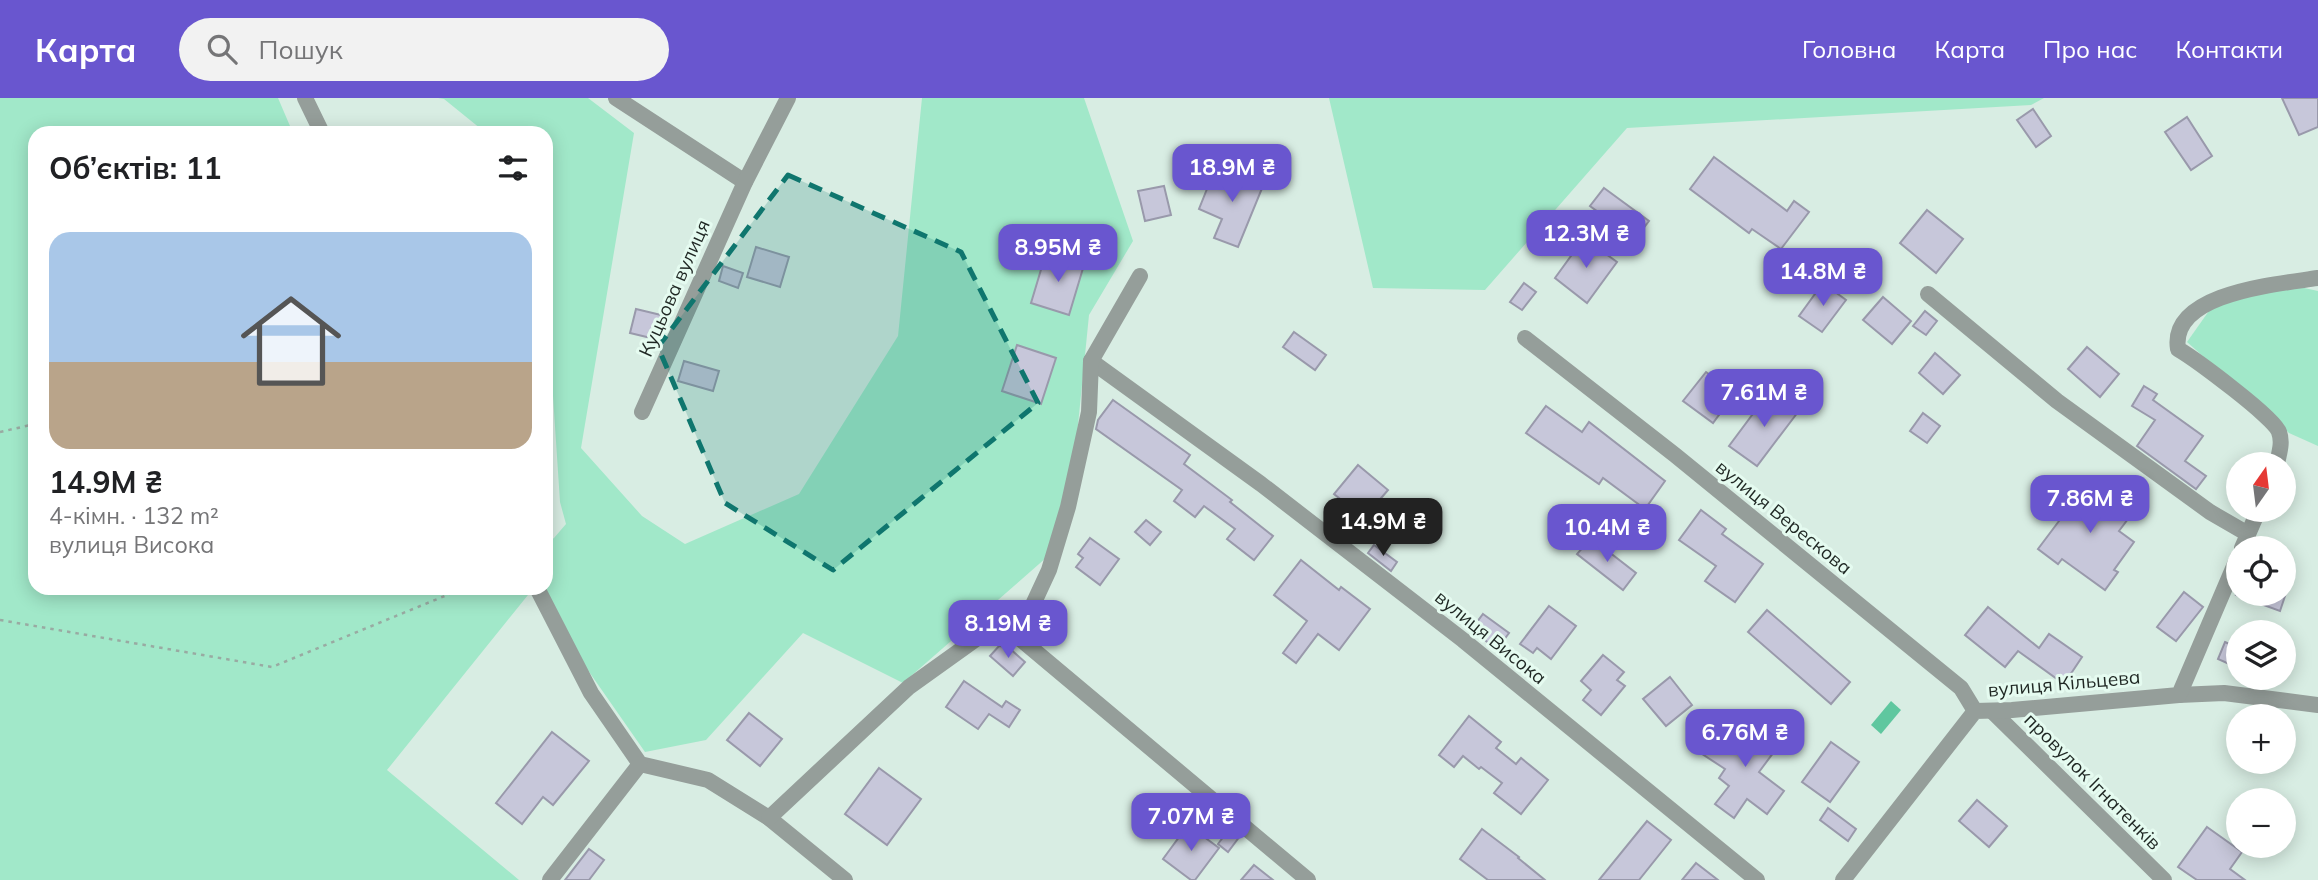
<!DOCTYPE html>
<html lang="uk">
<head>
<meta charset="utf-8">
<style>
	:root { --surface:#fff; --page:#f2f2f2; --text:#202124; --muted:#757577; --accent:#6956cf }
	body { margin:0; font-family:Mulish,sans-serif; background:var(--page); color:var(--text); height:100vh; display:flex; flex-direction:column; font-size:26px; white-space:nowrap }
	* { box-sizing:border-box; margin:0 }
	p { font-size:23px; color:var(--muted) }
	.icon { flex:none; width:38px; height:38px; fill:none; stroke:currentColor; stroke-width:2; stroke-linecap:round; stroke-linejoin:round }
	.map { position:relative; flex:1; overflow:hidden }
	.drawer { position:absolute; left:28px; top:28px; width:525px; height:469px; display:flex; flex-direction:column; background:var(--surface); border-radius:21px; box-shadow:0 4px 18px #0003 }
	.drawer>* { flex:none }
	.needle { width:46px; rotate:14deg }
	.controls { position:absolute; left:2226px; top:354px; display:grid; gap:14px }
	.controls a { display:grid; place-items:center; width:70px; height:70px; border-radius:50%; background:var(--surface); box-shadow:0 4px 18px #0003; font-size:35px }
	.price { position:absolute; translate:-50% -60px; padding:0 16px; border-radius:14px; background:var(--accent); color:#fff; font-size:23px; line-height:46px; filter:drop-shadow(0 2px 4px #0008) }
	.price::after { content:''; position:absolute; left:50%; top:42px; width:21px; height:16px; margin-left:-10px; background:inherit; clip-path:polygon(0 0,100% 0,50% 100%) }
	.price.on { background:#222; color:#fff }
	ul { padding:0; list-style:none }
	li { display:grid; align-content:center; gap:14px; height:371px; padding:0 21px }
	li span { display:grid; place-items:center; height:217px; border-radius:21px; color:#555 }
	li>.icon { margin-inline-start:auto }
	span .icon { width:126px; height:126px; fill:#fffc; stroke-width:1 }
	li b { font-size:30px }
	h2 { display:flex; justify-content:space-between; align-items:center; height:84px; padding:0 21px; font-size:30px }
	header { display:flex; align-items:center; gap:42px; box-sizing:border-box; height:98px; padding:0 35px; background:var(--accent); color:#fff }
	header strong { font-size:33px }
	nav { display:flex; gap:38px; margin-inline-start:auto; font-size:24px }
	.search { width:490px; height:63px; background:var(--page); display:flex; align-items:center; gap:18px; box-sizing:border-box; padding:0 24px; border-radius:38px; color:var(--muted); font-size:26px }
	.map>svg:first-child { display:block }
	.green { fill:#a1e8c9 }
	.water { fill:#5fc79f }
	.building { fill:#c7c7da; stroke:#9999ab; stroke-width:2 }
	.lines { fill:none; stroke-linecap:round; stroke-linejoin:round }
	.path { stroke:#99aaa2; stroke-width:2.5; stroke-dasharray:3.5 5; stroke-linecap:butt }
	.street { stroke:#959e9a; stroke-width:16 }
	.marked { fill:#0f766e; fill-opacity:0.2; stroke:#0f766e; stroke-width:5; stroke-dasharray:14 9; stroke-linejoin:round }
	.labels { text-anchor:middle; stroke-width:6; stroke-linejoin:round; paint-order:stroke }
	.street-label { font-size:19px; fill:#1f2723; stroke:#e5fbf0 }
</style>
</head>
<body>
<header>
<strong>Карта</strong>
<div class="search"><svg class="icon" aria-label="search" viewBox="0 0 24 24"><circle cx="10" cy="10" r="6"/><path d="M15 15l6 6"/></svg>Пошук</div>
<nav><a>Головна</a><a>Карта</a><a>Про нас</a><a>Контакти</a></nav>
</header>
<div class="map">
<svg width="2318" height="782" viewBox="0 0 2318 782">
	<rect width="100%" height="100%" fill="#d8ede3"/>
	<!-- green -->
	<g class="green">
		<path d="M 0,0 L 278,0 L 293,35 L 35,35 L 35,490 L 546,490 L 546,445 L 554,440 L 566,426 L 560,404 L 546,192 L 546,35 L 486,35 L 444,1 L 438,0 L 588,0 L 634,35 L 581,350 L 642,418 L 685,446 L 799,396 L 898,238 L 922,0 L 1084,0 L 1133,143 L 1089,217 L 1075,357 L 1047,459 L 903,585 L 803,535 L 706,642 L 645,654 L 532,492 L 387,672 L 519,782 L 0,782 Z"/>
		<path d="M 1329,0 L 2044,0 L 2031,7 L 1627,30 L 1485,192 L 1373,190 Z"/>
		<path d="M 2286,186 L 2318,193 L 2318,348 L 2289,335 L 2187,244 L 2211,210 Z"/>
	</g>
	<!-- water -->
	<path class="water" d="M 1891,603 L 1901,612 L 1881,636 L 1871,627 Z"/>
	<!-- building -->
	<g class="building">
		<path d="M 2282,0 L 2318,0 L 2318,29 L 2299,37 Z"/>
		<path d="M 2033,11 L 2051,38 L 2036,49 L 2017,22 Z"/>
		<path d="M 2187,19 L 2212,58 L 2191,72 L 2165,34 Z"/>
		<path d="M 1714,59 L 1787,113 L 1794,103 L 1809,114 L 1781,151 L 1752,131 L 1749,135 L 1690,91 Z"/>
		<path d="M 1215,71 L 1238,81 L 1241,73 L 1265,83 L 1238,149 L 1214,140 L 1222,121 L 1199,111 Z"/>
		<path d="M 1164,88 L 1171,117 L 1145,123 L 1138,93 Z"/>
		<path d="M 1604,90 L 1649,123 L 1635,141 L 1590,108 Z"/>
		<path d="M 1927,112 L 1963,141 L 1936,175 L 1900,145 Z"/>
		<path d="M 1584,140 L 1617,164 L 1587,205 L 1555,180 Z"/>
		<path d="M 756,149 L 789,159 L 780,189 L 747,179 Z"/>
		<path d="M 1046,155 L 1084,167 L 1069,217 L 1031,205 Z"/>
		<path d="M 723,168 L 743,175 L 738,190 L 719,183 Z"/>
		<path d="M 1524,185 L 1536,194 L 1522,212 L 1510,204 Z"/>
		<path d="M 1823,185 L 1846,202 L 1822,234 L 1799,218 Z"/>
		<path d="M 1883,199 L 1911,223 L 1892,246 L 1863,222 Z"/>
		<path d="M 636,211 L 661,217 L 655,241 L 630,235 Z"/>
		<path d="M 1925,213 L 1937,223 L 1926,237 L 1913,228 Z"/>
		<path d="M 1294,234 L 1326,257 L 1315,272 L 1283,249 Z"/>
		<path d="M 1017,247 L 1056,260 L 1041,306 L 1002,293 Z"/>
		<path d="M 2087,249 L 2119,276 L 2100,299 L 2068,271 Z"/>
		<path d="M 1935,255 L 1960,277 L 1943,296 L 1919,275 Z"/>
		<path d="M 684,263 L 719,273 L 713,293 L 678,283 Z"/>
		<path d="M 1706,274 L 1735,295 L 1713,325 L 1683,303 Z"/>
		<path d="M 2144,288 L 2157,296 L 2153,302 L 2203,338 L 2185,363 L 2206,378 L 2196,391 L 2137,348 L 2155,322 L 2132,308 Z"/>
		<path d="M 1770,293 L 1798,314 L 1757,368 L 1729,348 Z"/>
		<path d="M 1113,302 L 1190,357 L 1184,366 L 1232,402 L 1230,404 L 1273,438 L 1254,462 L 1227,441 L 1235,431 L 1204,408 L 1195,419 L 1174,403 L 1182,392 L 1096,331 L 1098,322 Z"/>
		<path d="M 1546,308 L 1582,334 L 1589,324 L 1665,383 L 1645,411 L 1603,380 L 1599,386 L 1526,335 Z"/>
		<path d="M 1923,315 L 1940,328 L 1927,345 L 1910,333 Z"/>
		<path d="M 1358,367 L 1388,392 L 1364,420 L 1334,396 Z"/>
		<path d="M 2074,383 L 2112,411 L 2122,398 L 2137,409 L 2119,433 L 2134,444 L 2114,472 L 2118,474 L 2105,492 L 2062,461 L 2058,466 L 2038,451 L 2065,415 L 2055,408 Z"/>
		<path d="M 1701,412 L 1726,431 L 1722,436 L 1763,466 L 1735,504 L 1705,483 L 1716,468 L 1679,442 Z"/>
		<path d="M 1146,422 L 1161,434 L 1150,447 L 1135,434 Z"/>
		<path d="M 1090,440 L 1119,461 L 1100,487 L 1076,469 L 1083,460 L 1078,456 Z"/>
		<path d="M 1591,440 L 1636,475 L 1623,492 L 1577,456 Z"/>
		<path d="M 1374,447 L 1397,464 L 1391,473 L 1368,455 Z"/>
		<path d="M 1301,462 L 1339,492 L 1341,489 L 1370,511 L 1339,552 L 1318,536 L 1296,565 L 1283,555 L 1307,523 L 1274,497 Z"/>
		<path d="M 2184,494 L 2203,509 L 2176,543 L 2157,529 Z"/>
		<path d="M 2237,495 L 2286,495 L 2280,513 L 2236,497 Z"/>
		<path d="M 1549,508 L 1576,528 L 1551,561 L 1537,550 L 1533,555 L 1520,546 Z"/>
		<path d="M 1988,509 L 2039,550 L 2049,536 L 2082,559 L 2064,586 L 2018,553 L 2005,569 L 1965,537 Z"/>
		<path d="M 1767,512 L 1850,584 L 1831,606 L 1748,534 Z"/>
		<path d="M 1483,516 L 1509,535 L 1497,551 L 1471,532 Z"/>
		<path d="M 2225,544 L 2238,550 L 2238,570 L 2218,561 Z"/>
		<path d="M 999,548 L 1008,549 L 1025,564 L 1013,578 L 990,558 Z"/>
		<path d="M 1603,557 L 1624,574 L 1617,582 L 1625,588 L 1601,617 L 1583,602 L 1591,592 L 1581,583 Z"/>
		<path d="M 1670,579 L 1692,607 L 1666,628 L 1643,601 Z"/>
		<path d="M 964,583 L 1002,609 L 1006,603 L 1020,612 L 1009,629 L 989,616 L 978,631 L 946,609 Z"/>
		<path d="M 749,615 L 782,641 L 760,668 L 727,642 Z"/>
		<path d="M 1469,618 L 1501,644 L 1496,650 L 1516,666 L 1521,660 L 1548,682 L 1521,716 L 1494,695 L 1502,685 L 1481,669 L 1479,671 L 1463,658 L 1454,669 L 1439,657 Z"/>
		<path d="M 1762,623 L 1785,639 L 1759,674 L 1784,693 L 1767,716 L 1747,701 L 1734,720 L 1715,706 L 1729,688 L 1719,680 L 1725,671 L 1696,652 L 1709,632 L 1741,652 Z"/>
		<path d="M 552,634 L 589,663 L 553,707 L 543,699 L 522,726 L 496,705 Z"/>
		<path d="M 1831,644 L 1859,664 L 1830,704 L 1802,684 Z"/>
		<path d="M 879,670 L 921,701 L 887,747 L 845,716 Z"/>
		<path d="M 1977,702 L 2007,728 L 1989,749 L 1959,723 Z"/>
		<path d="M 1828,710 L 1856,731 L 1848,743 L 1820,722 Z"/>
		<path d="M 1647,723 L 1671,742 L 1639,782 L 1599,782 Z"/>
		<path d="M 1188,727 L 1219,750 L 1195,782 L 1191,782 L 1163,761 Z"/>
		<path d="M 2207,729 L 2242,754 L 2230,771 L 2245,782 L 2197,782 L 2178,769 Z"/>
		<path d="M 1230,730 L 1240,738 L 1228,754 L 1218,746 Z"/>
		<path d="M 1482,731 L 1519,759 L 1518,760 L 1545,782 L 1488,782 L 1460,761 Z"/>
		<path d="M 589,751 L 604,762 L 589,782 L 565,782 Z"/>
		<path d="M 1696,765 L 1718,782 L 1682,782 Z"/>
		<path d="M 1254,767 L 1273,782 L 1241,782 Z"/>
	</g>
	<g class="lines">
		<!-- path -->
		<g class="path">
			<path d="M 0,334 L 35,326"/>
			<path d="M 0,522 L 272,569 L 464,490"/>
		</g>
		<!-- street -->
		<g class="street">
			<path d="M 305,0 L 322,35"/>
			<path d="M 616,0 L 745,84"/>
			<path d="M 1928,196 L 2057,303 L 2210,414 L 2248,436"/>
			<path d="M 1525,240 L 1675,357 L 1961,590 L 1975,613"/>
			<path d="M 1091,263 L 1261,386 L 1463,542 L 1757,782"/>
			<path d="M 642,314 L 745,84 L 788,0"/>
			<path d="M 2277,366 C 2279,355 2283,345 2279,334 C 2275,320 2195,261 2178,251 C 2169,194 2280,186 2318,180"/>
			<path d="M 2242,450 L 2259,411"/>
			<path d="M 537,490 L 591,595 L 640,666 L 708,682 L 769,720 L 845,782"/>
			<path d="M 1018,539 L 1308,782"/>
			<path d="M 2179,597 L 2224,595 L 2318,607"/>
			<path d="M 1993,614 L 2164,782"/>
			<path d="M 769,720 L 909,589 L 983,536 L 1018,539 L 1049,472 L 1068,409 L 1089,314 L 1091,263 L 1140,178"/>
			<path d="M 550,782 L 640,666"/>
			<path d="M 1843,782 L 1975,613 L 2012,612 L 2179,597 L 2238,459"/>
		</g>
	</g>
	<!-- marked area -->
	<path class="marked" d="M 788,77 L 961,154 L 1038,305 L 833,472 L 725,405 L 658,249 Z"/>
	<g class="labels">
		<!-- street labels -->
		<g class="street-label">
			<text transform="translate(674 190) rotate(-66)" y="7">Куцьова вулиця</text>
			<text transform="translate(1784 419) rotate(39)" y="7">вулиця Верескова</text>
			<text transform="translate(1491 539) rotate(39)" y="7">вулиця Висока</text>
			<text transform="translate(2064 585) rotate(-5)" y="7">вулиця Кільцева</text>
			<text transform="translate(2093 683) rotate(45)" y="7">провулок Ігнатенків</text>
		</g>
	</g>
</svg>
<div class="controls">
<a><svg class="needle" viewBox="-14 -14 28 28"><path d="M0-13l5 13h-10z" fill="#e53935"/><path d="M0 13l5-13h-10z" fill="#757577"/></svg></a>
<a><svg class="icon" aria-label="locate" viewBox="0 0 24 24"><circle cx="12" cy="12" r="6"/><path d="M12 2v4M12 18v4M2 12h4M18 12h4"/></svg></a>
<a><svg class="icon" aria-label="layers" viewBox="0 0 24 24"><path d="M12 4l9 5-9 5-9-5zM3 14l9 5 9-5"/></svg></a>
<a>+</a>
<a>−</a>
</div>
<b class="price" style="left:1232px;top:106px">18.9M ₴</b>
<b class="price" style="left:1586px;top:172px">12.3M ₴</b>
<b class="price" style="left:1058px;top:186px">8.95M ₴</b>
<b class="price" style="left:1823px;top:210px">14.8M ₴</b>
<b class="price" style="left:1764px;top:331px">7.61M ₴</b>
<b class="price" style="left:2090px;top:437px">7.86M ₴</b>
<b class="price on" style="left:1383px;top:460px">14.9M ₴</b>
<b class="price" style="left:1607px;top:466px">10.4M ₴</b>
<b class="price" style="left:1008px;top:562px">8.19M ₴</b>
<b class="price" style="left:1745px;top:671px">6.76M ₴</b>
<b class="price" style="left:1191px;top:755px">7.07M ₴</b>
<section class="drawer">
<h2>Об’єктів: 11<svg class="icon" aria-label="filters" viewBox="0 0 24 24"><path d="M4 7h16M4 17h16"/><circle cx="9" cy="7" r="2"/><circle cx="15" cy="17" r="2"/></svg></h2>
<ul>
<li><span style="background:linear-gradient(#a9c7e8 60%,#b9a48a 0)"><svg class="icon" aria-label="home" viewBox="0 0 24 24"><path d="M3 11l9-7 9 7M6 9v11h12V9"/></svg></span><div><b>14.9M ₴</b><p>4-кімн. · 132 m²</p><p>вулиця Висока</p></div></li>
</ul>
</section>
</div>
</body>
</html>
